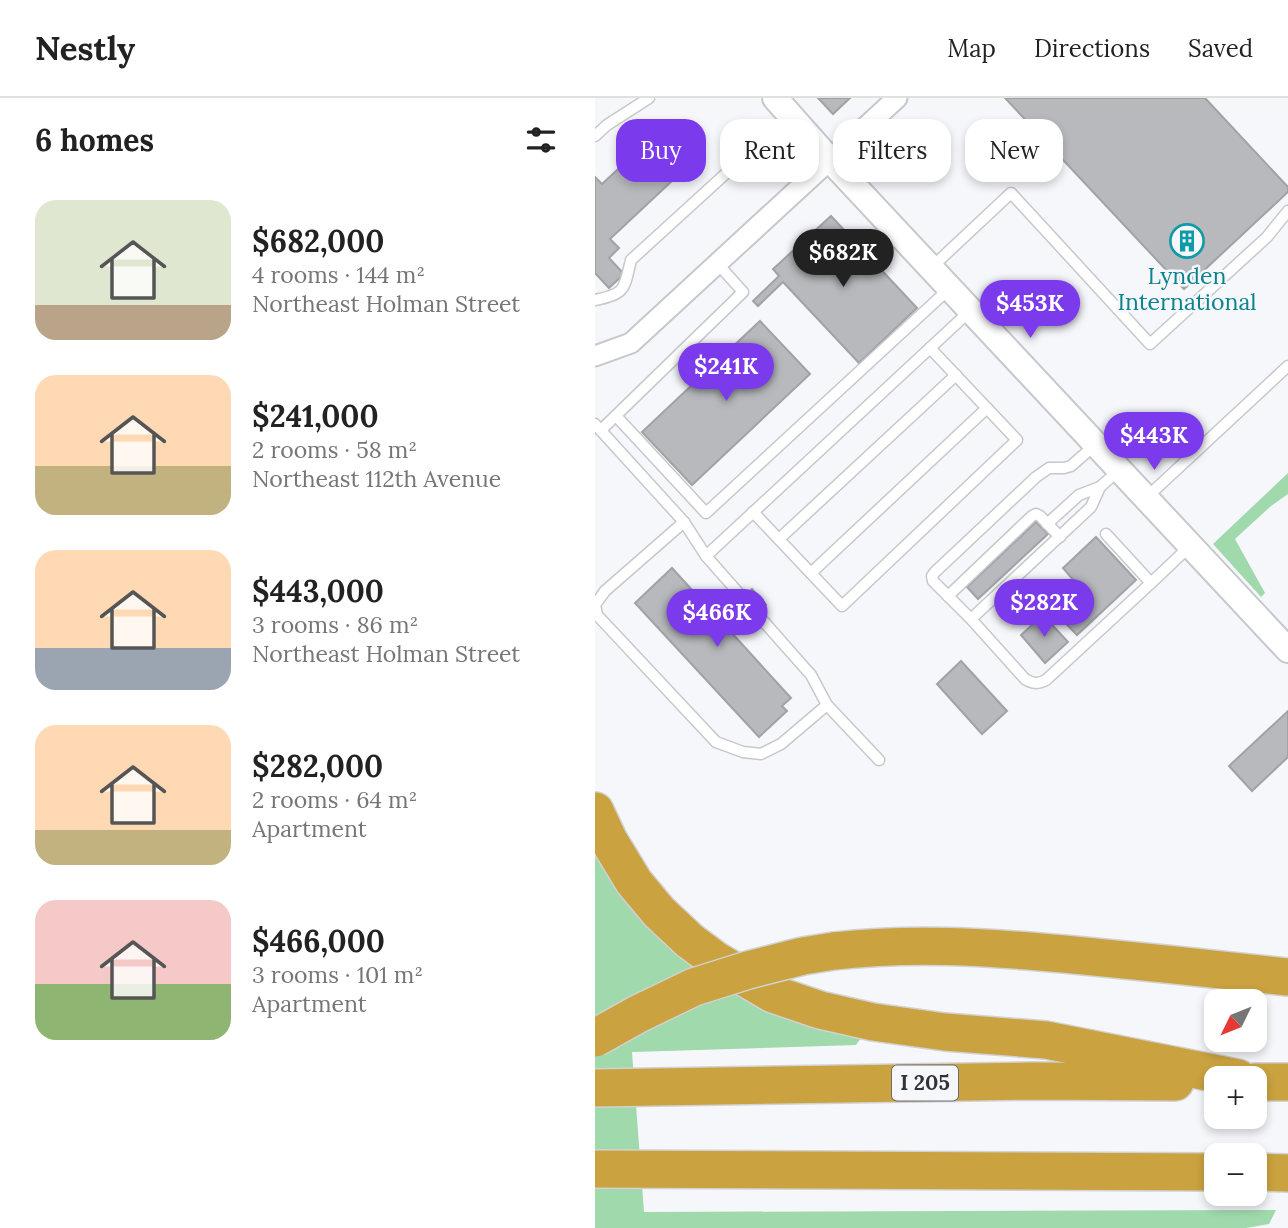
<!DOCTYPE html>
<html lang="en">
<head>
<meta charset="utf-8">
<style>
	:root { --surface:#fff; --page:#f6f6f6; --text:#222; --muted:#767676; --line:#e0e0e0; --accent:#7c3aed }
	body { margin:0; font-family:Lora,serif; background:var(--page); color:var(--text); height:100vh; display:flex; flex-direction:column; font-size:26px; white-space:nowrap }
	* { box-sizing:border-box; margin:0 }
	p { font-size:23px; color:var(--muted) }
	.icon { flex:none; width:38px; height:38px; fill:none; stroke:currentColor; stroke-width:2; stroke-linecap:round; stroke-linejoin:round }
	.map { position:relative; flex:1; overflow:hidden }
	.drawer { display:flex; flex-direction:column; background:var(--surface); width:595px }
	.drawer>* { flex:none }
	.top-card { position:absolute; left:21px; top:21px; width:567px; height:63px; display:flex; gap:14px }
	.needle { width:46px; rotate:227deg }
	.fabs { position:absolute; left:609px; top:891px; display:grid; gap:14px }
	.fabs a { display:grid; place-items:center; width:63px; height:63px; border-radius:14px; background:var(--surface); box-shadow:0 4px 10px #0003; font-size:35px }
	.price { position:absolute; translate:-50% -60px; padding:0 16px; border-radius:24px; background:var(--accent); color:#fff; font-size:23px; line-height:46px; filter:drop-shadow(0 2px 4px #0008) }
	.price::after { content:''; position:absolute; left:50%; top:42px; width:21px; height:16px; margin-left:-10px; background:inherit; clip-path:polygon(0 0,100% 0,50% 100%) }
	.price.selected { background:#222; color:#fff }
	ul { padding:0; list-style:none }
	li { display:flex; align-items:center; gap:21px; height:175px; padding:0 35px }
	li span { display:grid; place-items:center; flex:none; width:196px; height:140px; border-radius:21px; color:#555 }
	li>.icon { margin-inline-start:auto }
	span .icon { width:84px; height:84px; fill:#fffc; stroke-width:1 }
	li b { font-size:30px }
	h2 { display:flex; justify-content:space-between; align-items:center; height:84px; padding:0 35px; font-size:30px }
	.tag { padding:0 24px; border-radius:21px; background:var(--surface); box-shadow:0 4px 10px #0003; font-size:24px; line-height:63px }
	.tag.selected { background:var(--accent); color:#fff }
	header { display:flex; align-items:center; gap:42px; box-sizing:border-box; height:98px; padding:0 35px; background:var(--surface); border-bottom:2px solid var(--line) }
	header strong { font-size:33px }
	nav { display:flex; gap:38px; margin-inline-start:auto; font-size:24px }
	main { display:flex; flex:1; min-height:0 }
	.map>svg:first-child { display:block }
	.green { fill:#9fd9ac }
	.building { fill:#b7b9bc; stroke:#a0a2a5; stroke-width:2 }
	.lines { fill:none; stroke-linecap:round; stroke-linejoin:round }
	.service-casing { stroke:#c6c8cb; stroke-width:13 }
	.minor-casing { stroke:#c6c8cb; stroke-width:23 }
	.tertiary-casing { stroke:#c6c8cb; stroke-width:28 }
	.motorway-casing { stroke:#d2d2d2; stroke-width:40 }
	.service { stroke:#fff; stroke-width:10 }
	.minor { stroke:#fff; stroke-width:19 }
	.tertiary { stroke:#fff; stroke-width:24 }
	.motorway { stroke:#caa23f; stroke-width:37 }
	.motorway-bridge-casing { stroke:#d2d2d2; stroke-width:40; stroke-linecap:butt }
	.motorway-bridge { stroke:#caa23f; stroke-width:37 }
	.labels { text-anchor:middle; stroke-width:5; stroke-linejoin:round; paint-order:stroke }
	.shield { fill:#f5f7fb; stroke:#6c6e70; stroke-width:2 }
	.shield-label { font-size:21px; font-weight:bold; fill:#323334 }
	.culture-label { font-size:23px; fill:#0d838f; stroke:#f5f7fb }
</style>
</head>
<body>
<header>
<strong>Nestly</strong>
<nav><a>Map</a><a>Directions</a><a>Saved</a></nav>
</header>
<main>
<section class="drawer">
<h2>6 homes<svg class="icon" aria-label="filters" viewBox="0 0 24 24"><path d="M4 7h16M4 17h16"/><circle cx="9" cy="7" r="2"/><circle cx="15" cy="17" r="2"/></svg></h2>
<ul>
<li><span style="background:linear-gradient(#dfe7d0 75%,#b9a48a 0)"><svg class="icon" aria-label="home" viewBox="0 0 24 24"><path d="M3 11l9-7 9 7M6 9v11h12V9"/></svg></span><div><b>$682,000</b><p>4 rooms · 144 m²</p><p>Northeast Holman Street</p></div></li>
<li><span style="background:linear-gradient(#ffd9b3 65%,#c2b280 0)"><svg class="icon" aria-label="home" viewBox="0 0 24 24"><path d="M3 11l9-7 9 7M6 9v11h12V9"/></svg></span><div><b>$241,000</b><p>2 rooms · 58 m²</p><p>Northeast 112th Avenue</p></div></li>
<li><span style="background:linear-gradient(#ffd9b3 70%,#9aa5b1 0)"><svg class="icon" aria-label="home" viewBox="0 0 24 24"><path d="M3 11l9-7 9 7M6 9v11h12V9"/></svg></span><div><b>$443,000</b><p>3 rooms · 86 m²</p><p>Northeast Holman Street</p></div></li>
<li><span style="background:linear-gradient(#ffd9b3 75%,#c2b280 0)"><svg class="icon" aria-label="home" viewBox="0 0 24 24"><path d="M3 11l9-7 9 7M6 9v11h12V9"/></svg></span><div><b>$282,000</b><p>2 rooms · 64 m²</p><p>Apartment</p></div></li>
<li><span style="background:linear-gradient(#f6c9c9 60%,#8fb573 0)"><svg class="icon" aria-label="home" viewBox="0 0 24 24"><path d="M3 11l9-7 9 7M6 9v11h12V9"/></svg></span><div><b>$466,000</b><p>3 rooms · 101 m²</p><p>Apartment</p></div></li>
</ul>
</section>
<div class="map">
<svg width="693" height="1130" viewBox="0 0 693 1130">
	<rect width="100%" height="100%" fill="#f5f7fb"/>
	<!-- green -->
	<g class="green">
		<path d="M 693,375 L 693,396 L 676,408 L 640,441 L 670,495 L 666,499 L 618,446 Z"/>
		<path d="M 0,746 L 48,816 L 268,937 L 261,947 L 37,954 L 49,1114 L 681,1112 L 674,1126 L 651,1130 L 0,1130 Z"/>
	</g>
	<!-- building -->
	<g class="building">
		<path d="M 223,0 L 255,0 L 238,16 Z"/>
		<path d="M 410,0 L 610,0 L 693,89 L 693,94 L 589,191 Z"/>
		<path d="M 63,34 L 94,67 L 15,141 L 24,150 L 14,160 L 29,176 L 14,190 L 0,175 L 0,79 L 7,86 Z"/>
		<path d="M 236,118 L 322,210 L 264,265 L 188,184 L 163,208 L 158,203 L 184,178 L 178,171 Z"/>
		<path d="M 165,223 L 215,276 L 97,387 L 47,334 Z"/>
		<path d="M 441,424 L 453,436 L 383,501 L 372,489 Z"/>
		<path d="M 501,439 L 541,482 L 482,537 L 455,509 L 481,485 L 468,470 Z"/>
		<path d="M 77,470 L 128,526 L 140,515 L 136,511 L 157,491 L 171,507 L 150,526 L 147,522 L 135,533 L 196,600 L 187,608 L 192,613 L 164,639 L 40,505 Z"/>
		<path d="M 448,517 L 473,544 L 450,565 L 426,537 Z"/>
		<path d="M 366,563 L 412,613 L 387,636 L 342,586 Z"/>
		<path d="M 693,613 L 693,659 L 657,693 L 634,668 Z"/>
	</g>
	<g class="lines">
		<!-- service casing -->
		<g class="service-casing">
			<g id="service">
				<path d="M 0,38 L 12,27 L 54,0"/>
				<path d="M 337,169 L 416,95 L 555,246 L 672,139 L 693,113"/>
				<path d="M 0,202 C 31,196 29,191 36,162 L 195,17"/>
				<path d="M 21,318 L 111,415 L 355,190"/>
				<path d="M 0,326 L 89,424 L 111,458 L 148,500"/>
				<path d="M 6,332 L 148,194 L 122,165"/>
				<path d="M 501,346 L 476,368 L 469,370 L 454,370 L 441,379 L 340,474 L 337,478 L 338,483 L 376,521 L 496,409 L 505,389 L 523,373"/>
				<path d="M 552,399 L 693,268"/>
				<path d="M 158,414 L 247,508 L 422,342 L 335,250"/>
				<path d="M 89,424 L 10,493 L 0,507 L 2,517 L 121,644 L 148,654 L 166,656 L 186,646 L 232,607"/>
				<path d="M 452,426 L 484,397 L 505,389"/>
				<path d="M 184,441 L 361,277"/>
				<path d="M 111,458 L 376,212"/>
				<path d="M 216,475 L 392,310"/>
				<path d="M 556,485 L 595,448"/>
				<path d="M 353,498 L 437,418 L 441,416 L 445,418 L 465,439"/>
				<path d="M 162,516 L 216,577 L 232,607 L 284,662"/>
				<path d="M 376,521 L 430,581 C 438,586 443,586 451,582 L 556,485 L 511,436"/>
			</g>
		</g>
		<!-- minor casing -->
		<g class="minor-casing">
			<path id="minor" d="M 0,258 L 36,245 L 302,0"/>
		</g>
		<!-- tertiary casing -->
		<g class="tertiary-casing">
			<path id="tertiary" d="M 180,0 L 235,62 L 693,552"/>
		</g>
		<!-- motorway casing -->
		<g class="motorway-casing">
			<g id="motorway">
				<path d="M 0,713 L 14,743 L 39,784 L 64,814 L 95,843 L 122,863 L 178,896 L 225,912 L 278,924 L 350,934 L 451,942 L 643,980"/>
				<path d="M 239,853 C 318,844 390,849 469,856 C 544,863 618,871 693,879"/>
				<path d="M 660,984 L 693,984"/>
				<path d="M 0,990 L 436,983 L 580,984"/>
				<path d="M 0,1071 L 621,1074"/>
				<path d="M 660,1074 L 693,1075"/>
			</g>
		</g>
		<!-- service -->
		<use href="#service" class="service"/>
		<!-- minor -->
		<use href="#minor" class="minor"/>
		<!-- tertiary -->
		<use href="#tertiary" class="tertiary"/>
		<!-- motorway -->
		<use href="#motorway" class="motorway"/>
		<!-- motorway-bridge casing -->
		<g class="motorway-bridge-casing">
			<path id="motorway-bridge" d="M 0,940 L 43,916 L 99,889 L 153,872 L 208,858 L 239,853"/>
		</g>
		<!-- motorway-bridge -->
		<use href="#motorway-bridge" class="motorway-bridge"/>
	</g>
	<!-- icons -->
	<defs>
		<g id="building-ring" transform="scale(1.75)"><circle r="9.5" fill="#f5f7fb" stroke="#0f9aa8" stroke-width="1.5"/><path d="M-4-6H4V6H1V3H-1V6H-4ZM-2.5-4.3h1.7v1.8h-1.7ZM.8-4.3h1.7v1.8H.8ZM-2.5-1h1.7V.8h-1.7ZM.8-1h1.7V.8H.8Z" fill="#0f9aa8"/></g>
	</defs>
	<g fill-rule="evenodd">
		<use href="#building-ring" x="592" y="143"/>
	</g>
	<g class="labels">
		<!-- shield labels -->
		<rect class="shield" x="297" y="967.5" width="66" height="35" rx="5"/>
		<g class="shield-label">
			<text x="330" y="992">I 205</text>
		</g>
		<!-- culture labels -->
		<g class="culture-label">
			<text x="592" y="186">Lynden<tspan x="592" dy="26">International</tspan></text>
		</g>
	</g>
</svg>
<div class="fabs">
<a><svg class="needle" viewBox="-14 -14 28 28"><path d="M0-13l5 13h-10z" fill="#e53935"/><path d="M0 13l5-13h-10z" fill="#767676"/></svg></a>
<a>+</a>
<a>−</a>
</div>
<b class="price selected" style="left:248px;top:191px">$682K</b>
<b class="price" style="left:435px;top:242px">$453K</b>
<b class="price" style="left:131px;top:305px">$241K</b>
<b class="price" style="left:559px;top:374px">$443K</b>
<b class="price" style="left:449px;top:541px">$282K</b>
<b class="price" style="left:122px;top:551px">$466K</b>
<div class="top-card">
<a class="tag selected">Buy</a>
<a class="tag">Rent</a>
<a class="tag">Filters</a>
<a class="tag">New</a>
</div>
</div>
</main>
</body>
</html>
